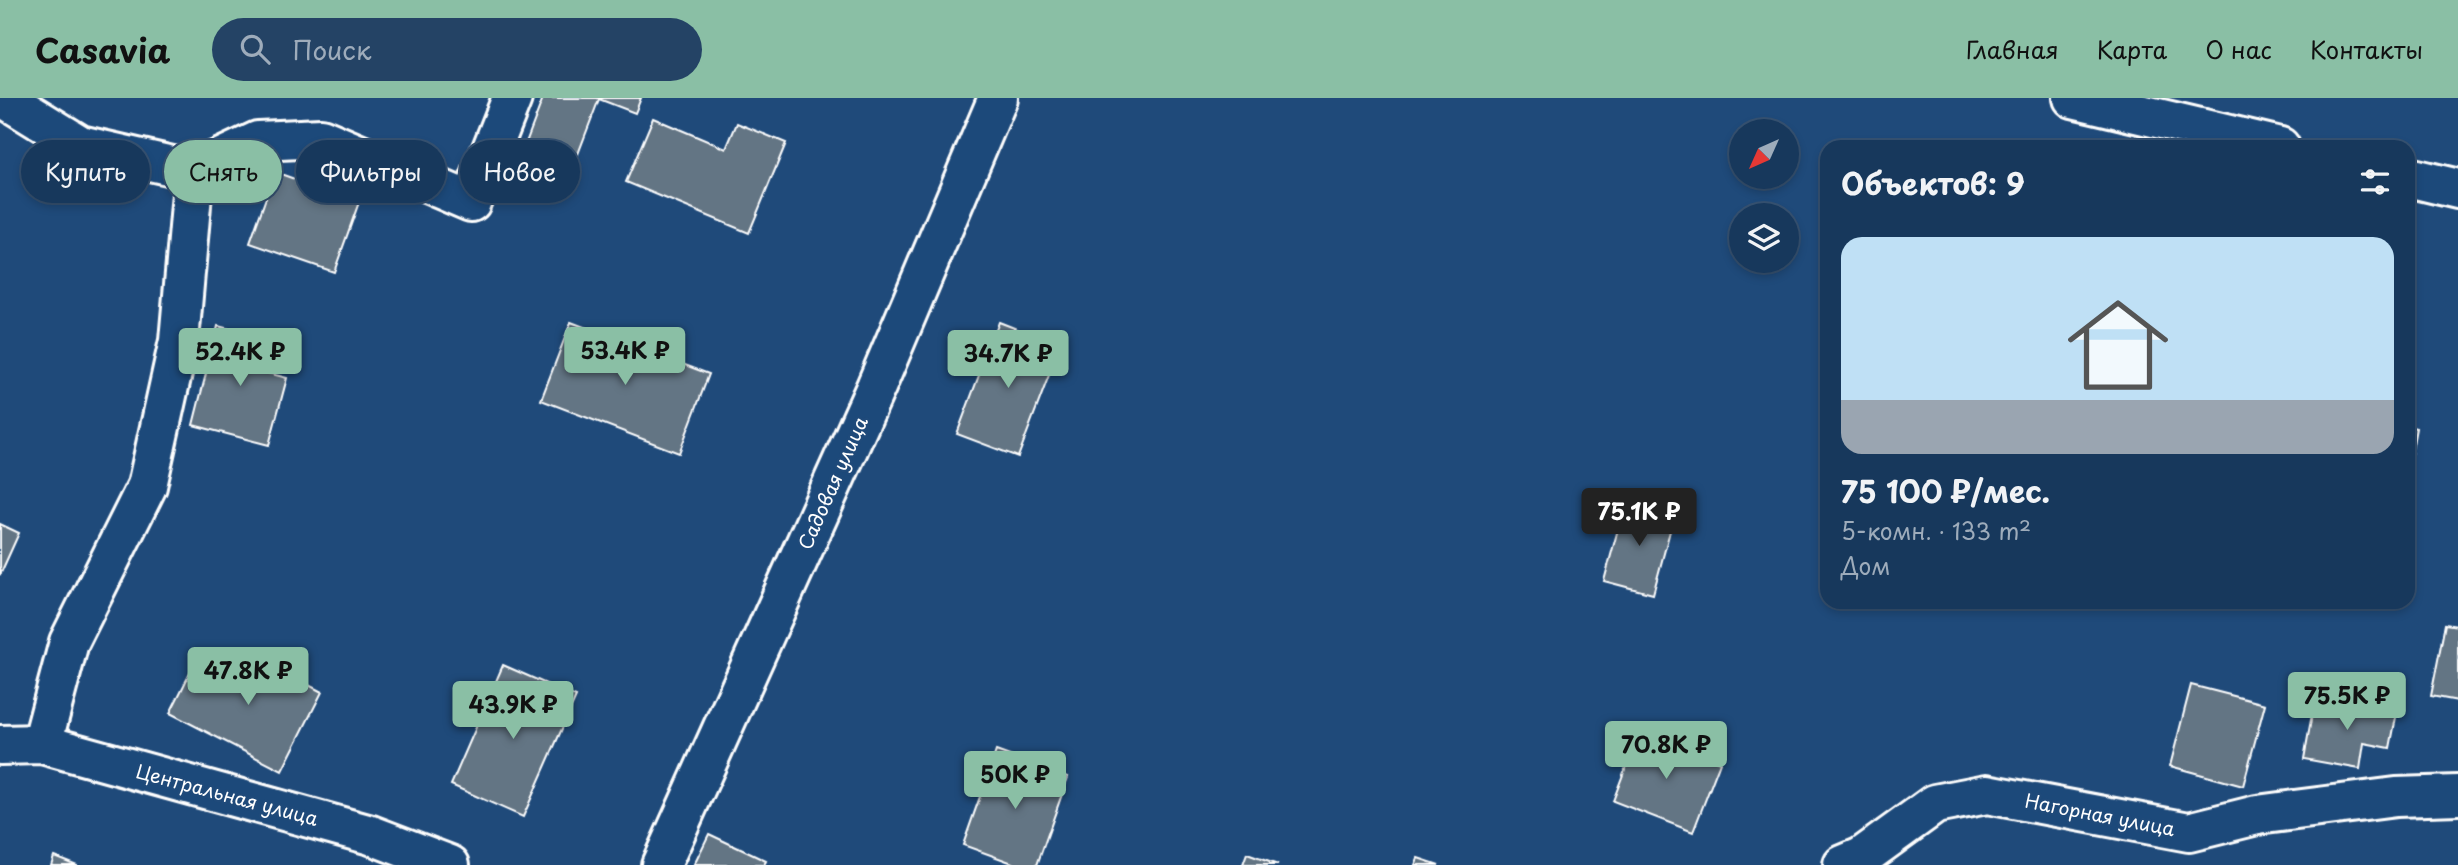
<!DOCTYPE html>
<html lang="ru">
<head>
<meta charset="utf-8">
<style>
	:root { --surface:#17385c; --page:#244365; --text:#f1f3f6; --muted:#9eacbb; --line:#365272; --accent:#8abfa5 }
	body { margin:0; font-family:"Playpen Sans",sans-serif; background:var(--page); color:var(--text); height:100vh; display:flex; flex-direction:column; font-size:26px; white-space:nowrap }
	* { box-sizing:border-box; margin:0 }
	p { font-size:23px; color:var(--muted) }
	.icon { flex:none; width:38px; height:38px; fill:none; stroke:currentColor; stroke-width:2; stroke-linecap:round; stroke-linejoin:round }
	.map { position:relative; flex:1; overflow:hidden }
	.side { position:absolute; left:1820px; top:42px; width:595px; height:469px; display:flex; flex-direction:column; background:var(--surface); border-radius:21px; box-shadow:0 4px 10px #0003,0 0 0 2px var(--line) }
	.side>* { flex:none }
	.hud { position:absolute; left:21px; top:42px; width:665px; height:63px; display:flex; gap:14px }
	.needle { width:46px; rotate:225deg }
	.fabs { position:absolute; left:1729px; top:21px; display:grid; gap:14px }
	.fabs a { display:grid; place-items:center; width:70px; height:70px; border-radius:50%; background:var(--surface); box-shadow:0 4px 10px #0003,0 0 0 2px var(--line); font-size:35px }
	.price { position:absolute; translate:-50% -60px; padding:0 16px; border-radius:7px; background:var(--accent); color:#111; font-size:23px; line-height:46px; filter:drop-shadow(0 2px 4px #0008) }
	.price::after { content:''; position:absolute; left:50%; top:42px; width:21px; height:16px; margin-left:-10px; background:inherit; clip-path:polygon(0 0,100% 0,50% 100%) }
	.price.on { background:#222; color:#fff }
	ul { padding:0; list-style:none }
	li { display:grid; align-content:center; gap:14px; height:371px; padding:0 21px }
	li span { display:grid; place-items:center; height:217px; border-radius:21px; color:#555 }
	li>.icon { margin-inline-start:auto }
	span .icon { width:126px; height:126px; fill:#fffc; stroke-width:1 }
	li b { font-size:30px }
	h2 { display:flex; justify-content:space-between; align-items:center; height:84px; padding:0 21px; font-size:30px }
	.pill { padding:0 24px; border-radius:32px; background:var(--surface); box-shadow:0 4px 10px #0003,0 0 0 2px var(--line); font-size:24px; line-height:63px }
	.pill.on { background:var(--accent); color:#111 }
	header { display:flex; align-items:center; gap:42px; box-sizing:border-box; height:98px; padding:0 35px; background:var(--accent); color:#111 }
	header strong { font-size:33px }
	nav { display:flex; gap:38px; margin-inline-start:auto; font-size:24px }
	.search { width:490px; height:63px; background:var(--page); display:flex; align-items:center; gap:18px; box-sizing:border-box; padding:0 24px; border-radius:38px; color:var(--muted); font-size:26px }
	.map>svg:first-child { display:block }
	.building { fill:#647584; stroke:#fff; stroke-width:2 }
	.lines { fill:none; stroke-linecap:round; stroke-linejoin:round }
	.minor-casing { stroke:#fff; stroke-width:44 }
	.minor { stroke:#1f4a7a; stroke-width:38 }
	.labels { text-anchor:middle; stroke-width:5; stroke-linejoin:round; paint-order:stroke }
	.street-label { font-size:19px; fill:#fff; stroke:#1f4a7a }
</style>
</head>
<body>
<header>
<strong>Casavia</strong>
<div class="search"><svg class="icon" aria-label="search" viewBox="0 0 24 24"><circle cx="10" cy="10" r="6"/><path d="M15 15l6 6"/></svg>Поиск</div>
<nav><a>Главная</a><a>Карта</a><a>О нас</a><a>Контакты</a></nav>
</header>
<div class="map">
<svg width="2458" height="767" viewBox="0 0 2458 767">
	<rect width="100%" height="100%" fill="#1f4a7a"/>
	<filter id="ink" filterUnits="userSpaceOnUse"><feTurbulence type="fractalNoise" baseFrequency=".0143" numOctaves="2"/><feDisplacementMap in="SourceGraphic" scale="14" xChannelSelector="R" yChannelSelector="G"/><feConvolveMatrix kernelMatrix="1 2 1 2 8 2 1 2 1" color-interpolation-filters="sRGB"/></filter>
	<g filter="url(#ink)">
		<!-- building -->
		<g class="building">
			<path d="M 543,0 L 641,0 L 635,15 L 599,1 L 570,77 L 521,58 Z"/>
			<path d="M 653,20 L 726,51 L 737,25 L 786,45 L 749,135 L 626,84 Z"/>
			<path d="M 275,74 L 359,104 L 334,174 L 250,145 Z"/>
			<path d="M 571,224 L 709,276 L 679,355 L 541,302 Z"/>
			<path d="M 999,224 L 1060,248 L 1018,359 L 957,336 Z"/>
			<path d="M 218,228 L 273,242 L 264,274 L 287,280 L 269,347 L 193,327 Z"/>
			<path d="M 2408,328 L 2416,330 L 2408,373 Z"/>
			<path d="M 1625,405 L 1674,418 L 1653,496 L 1604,483 Z"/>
			<path d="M 0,426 L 19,435 L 0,477 Z"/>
			<path d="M 2445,526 L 2458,528 L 2458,603 L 2431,598 Z"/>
			<path d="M 220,553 L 258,572 L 263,563 L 322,594 L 282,673 L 170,615 L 195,565 L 210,572 Z"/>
			<path d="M 503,567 L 576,599 L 523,719 L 451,687 Z"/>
			<path d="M 2191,587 L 2265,606 L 2243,688 L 2170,668 Z"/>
			<path d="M 2315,599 L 2397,614 L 2390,650 L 2364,645 L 2360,671 L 2304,661 Z"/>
			<path d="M 1640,632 L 1720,664 L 1693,734 L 1613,703 Z"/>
			<path d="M 996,653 L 1068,679 L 1037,767 L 1018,767 L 963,747 Z"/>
			<path d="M 709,736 L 766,763 L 764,767 L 694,767 Z"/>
			<path d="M 1247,756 L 1278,767 L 1243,767 Z"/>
			<path d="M 54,758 L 77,767 L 51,767 Z"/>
			<path d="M 1418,760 L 1439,767 L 1415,767 Z"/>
		</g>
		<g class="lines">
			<!-- minor casing -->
			<g class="minor-casing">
				<g id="minor">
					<path d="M 4,0 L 80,47 L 194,73 L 179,243 L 147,388 L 69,544 L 42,646"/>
					<path d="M 2073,0 L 2280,49"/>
					<path d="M 194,73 L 258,43 L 321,40 L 471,104 L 512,0"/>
					<path d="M 2408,79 L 2458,91"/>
					<path d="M 0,647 L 42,646 L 371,737 L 450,767"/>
					<path d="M 661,767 L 876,289 L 998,0"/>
					<path d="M 1843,767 L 1862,759 L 1935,706 L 1987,696 L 2189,734 L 2257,717 L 2396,699 L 2458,697"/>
				</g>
			</g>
			<!-- minor -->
			<use href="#minor" class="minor"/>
		</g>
	</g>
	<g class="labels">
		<!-- street labels -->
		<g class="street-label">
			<text transform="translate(833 385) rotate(-66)" y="7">Садовая улица</text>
			<text transform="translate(227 697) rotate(15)" y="7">Центральная улица</text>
			<text transform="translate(2100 717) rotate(11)" y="7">Нагорная улица</text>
		</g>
	</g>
</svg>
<div class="fabs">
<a><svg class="needle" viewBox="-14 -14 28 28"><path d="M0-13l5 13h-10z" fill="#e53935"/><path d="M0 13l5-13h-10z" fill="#9eacbb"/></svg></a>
<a><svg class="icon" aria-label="layers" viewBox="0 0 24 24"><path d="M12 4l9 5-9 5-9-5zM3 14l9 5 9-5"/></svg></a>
</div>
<b class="price" style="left:625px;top:289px">53.4K ₽</b>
<b class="price" style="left:240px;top:290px">52.4K ₽</b>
<b class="price" style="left:1008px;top:292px">34.7K ₽</b>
<b class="price on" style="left:1639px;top:450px">75.1K ₽</b>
<b class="price" style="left:248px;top:609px">47.8K ₽</b>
<b class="price" style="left:2347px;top:634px">75.5K ₽</b>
<b class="price" style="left:513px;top:643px">43.9K ₽</b>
<b class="price" style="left:1666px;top:683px">70.8K ₽</b>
<b class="price" style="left:1015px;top:713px">50K ₽</b>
<div class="hud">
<a class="pill">Купить</a>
<a class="pill on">Снять</a>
<a class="pill">Фильтры</a>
<a class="pill">Новое</a>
</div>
<section class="side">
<h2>Объектов: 9<svg class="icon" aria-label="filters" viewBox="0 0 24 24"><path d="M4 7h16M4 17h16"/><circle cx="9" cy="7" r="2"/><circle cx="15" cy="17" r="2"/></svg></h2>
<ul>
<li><span style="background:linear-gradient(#bfe0f5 75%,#9aa5b1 0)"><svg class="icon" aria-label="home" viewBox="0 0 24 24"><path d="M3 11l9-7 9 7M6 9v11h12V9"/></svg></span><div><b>75 100 ₽/мес.</b><p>5-комн. · 133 m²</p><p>Дом</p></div></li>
</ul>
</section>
</div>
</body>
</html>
